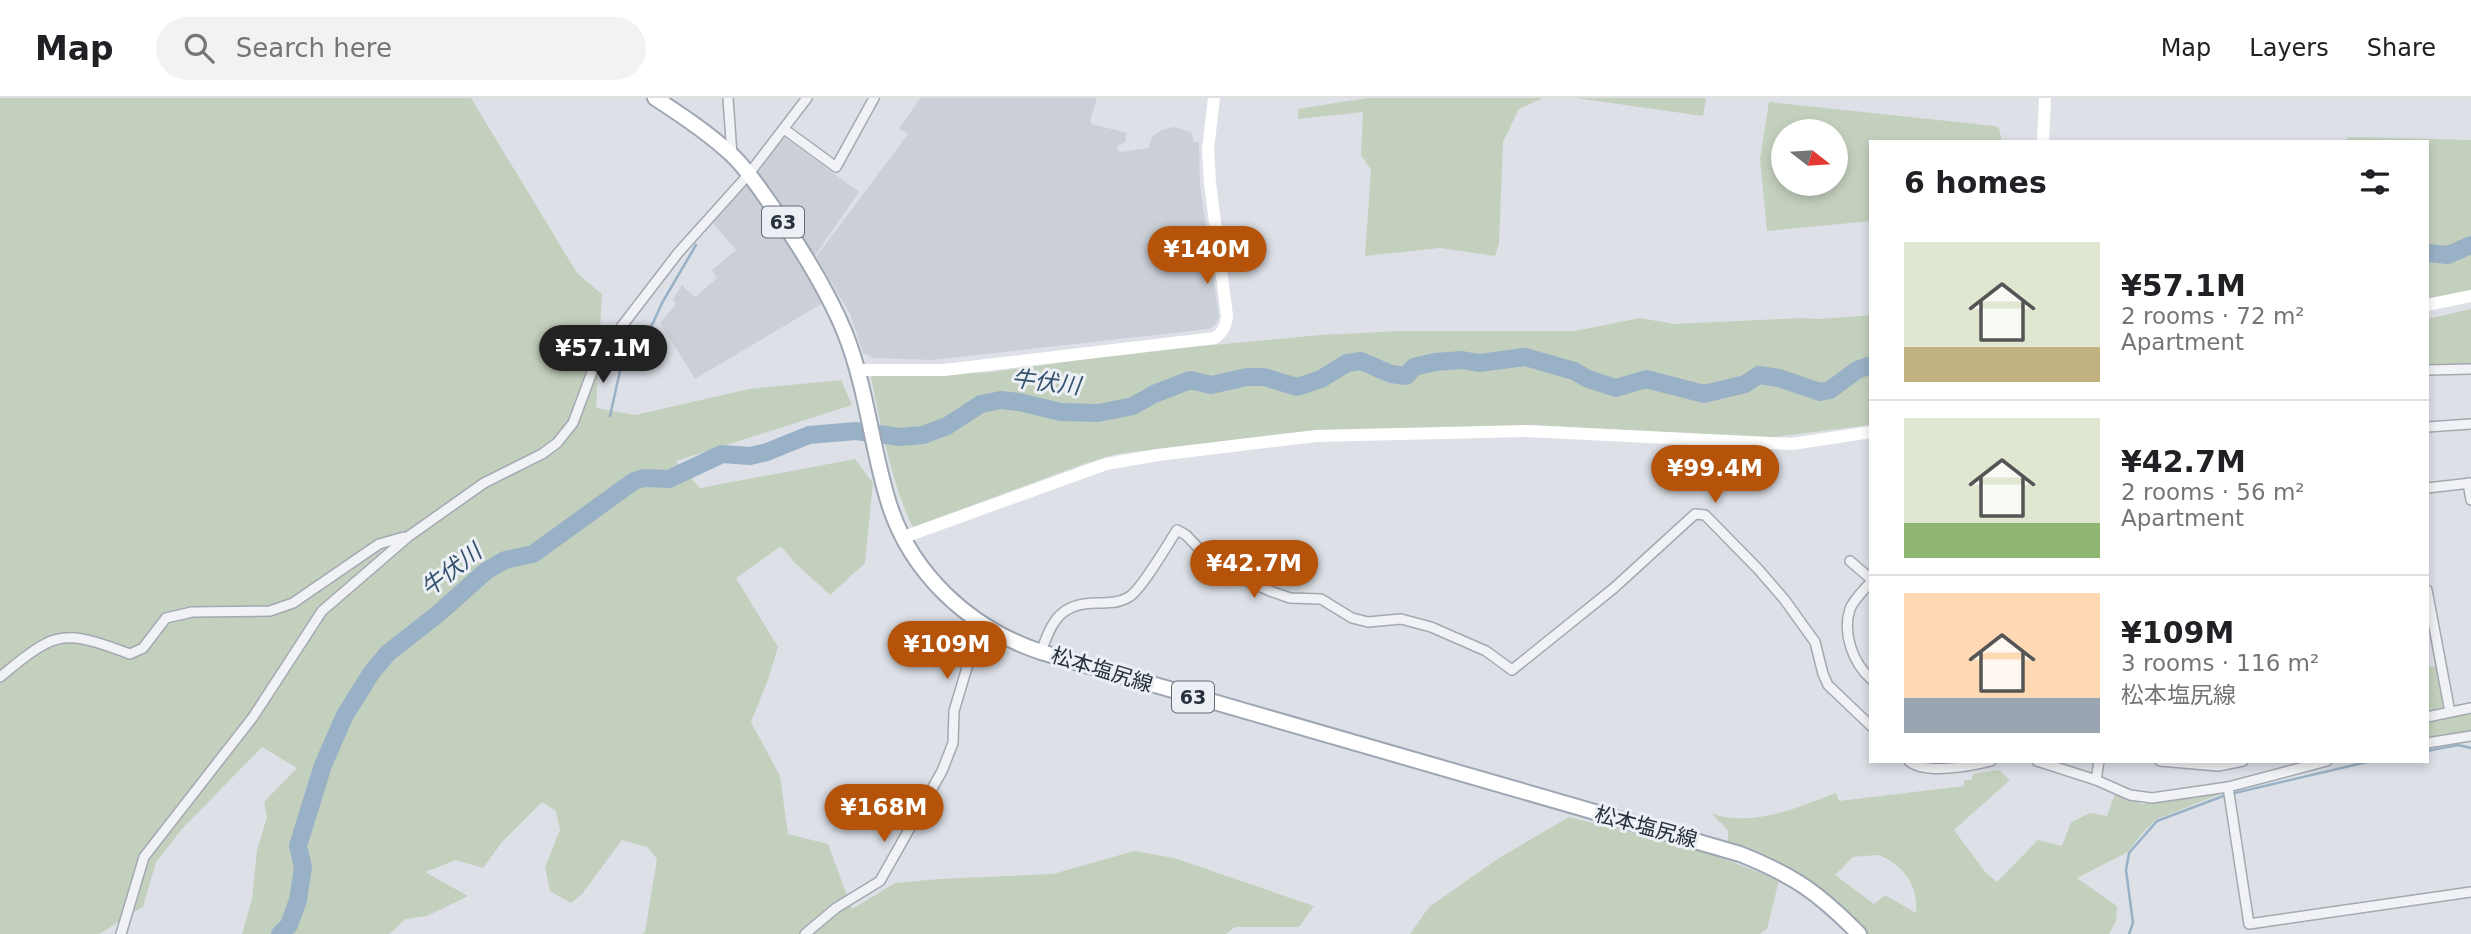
<!DOCTYPE html>
<html lang="en">
<head>
<meta charset="utf-8">
<style>
	:root { --surface:#fff; --page:#f2f2f2; --text:#202124; --muted:#757577; --line:#e0e0e0; --accent:#b45309 }
	body { margin:0; font-family:"DejaVu Sans","Noto Sans JP",sans-serif; background:var(--page); color:var(--text); height:100vh; display:flex; flex-direction:column; font-size:26px; white-space:nowrap }
	* { box-sizing:border-box; margin:0 }
	p { font-size:23px; color:var(--muted) }
	.icon { flex:none; width:38px; height:38px; fill:none; stroke:currentColor; stroke-width:2; stroke-linecap:round; stroke-linejoin:round }
	.map { position:relative; flex:1; overflow:hidden }
	.details { position:absolute; left:1869px; top:42px; width:560px; height:623px; display:flex; flex-direction:column; background:var(--surface); border-radius:0px; box-shadow:0 4px 10px #0003 }
	.details>* { flex:none }
	.needle { width:46px; rotate:107deg }
	.fabs { position:absolute; left:1771px; top:21px; display:grid; gap:14px }
	.fabs a { display:grid; place-items:center; width:77px; height:77px; border-radius:50%; background:var(--surface); box-shadow:0 4px 10px #0003; font-size:35px }
	.price { position:absolute; translate:-50% -60px; padding:0 16px; border-radius:24px; background:var(--accent); color:#fff; font-size:23px; line-height:46px; filter:drop-shadow(0 2px 4px #0008) }
	.price::after { content:''; position:absolute; left:50%; top:42px; width:21px; height:16px; margin-left:-10px; background:inherit; clip-path:polygon(0 0,100% 0,50% 100%) }
	.price.selected { background:#222; color:#fff }
	ul { padding:0; list-style:none }
	li { display:flex; align-items:center; gap:21px; height:175px; padding:0 35px }
	li+li { border-top:2px solid var(--line) }
	li span { display:grid; place-items:center; flex:none; width:196px; height:140px; border-radius:0px; color:#555 }
	li>.icon { margin-inline-start:auto }
	span .icon { width:84px; height:84px; fill:#fffc; stroke-width:1 }
	li b { font-size:30px }
	h2 { display:flex; justify-content:space-between; align-items:center; height:84px; padding:0 35px; font-size:30px }
	header { display:flex; align-items:center; gap:42px; box-sizing:border-box; height:98px; padding:0 35px; background:var(--surface); border-bottom:2px solid var(--line) }
	header strong { font-size:33px }
	nav { display:flex; gap:38px; margin-inline-start:auto; font-size:24px }
	.search { width:490px; height:63px; background:var(--page); display:flex; align-items:center; gap:18px; box-sizing:border-box; padding:0 24px; border-radius:38px; color:var(--muted); font-size:26px }
	.map>svg:first-child { display:block }
	.built { fill:#cbd0d8 }
	.green { fill:#c4d0be; fill-rule:evenodd }
	.lines { fill:none; stroke-linecap:round; stroke-linejoin:round }
	.stream { stroke:#99b1c6; stroke-width:2.5 }
	.river { stroke:#99b1c6; stroke-width:18 }
	.street-casing { stroke:#a3a8b1; stroke-width:12 }
	.primary-casing { stroke:#9da6b2; stroke-width:18 }
	.street { stroke:#f0f2f5; stroke-width:9 }
	.secondary { stroke:#fff; stroke-width:12 }
	.primary { stroke:#fff; stroke-width:14 }
	.labels { text-anchor:middle; stroke-width:6; stroke-linejoin:round; paint-order:stroke }
	.shield { fill:#ecf0f4; stroke:#626a74; stroke-width:2 }
	.shield-label { font-size:19px; font-weight:bold; fill:#27303d }
	.street-label { font-size:21px; fill:#27303d; stroke:#ecf0f4 }
	.water-label { font-size:23px; font-style:italic; fill:#33516f; stroke:#ecf0f4 }
</style>
</head>
<body>
<header>
<strong>Map</strong>
<div class="search"><svg class="icon" aria-label="search" viewBox="0 0 24 24"><circle cx="10" cy="10" r="6"/><path d="M15 15l6 6"/></svg>Search here</div>
<nav><a>Map</a><a>Layers</a><a>Share</a></nav>
</header>
<div class="map">
<svg width="2471" height="836" viewBox="0 0 2471 836">
	<rect width="100%" height="100%" fill="#dde1e7"/>
	<!-- built -->
	<g class="built">
		<path d="M 920,0 L 1097,0 L 1090,23 L 1092,26 L 1127,35 L 1125,44 L 1117,48 L 1118,52 L 1121,54 L 1148,50 L 1153,38 L 1161,32 L 1174,29 L 1191,34 L 1194,44 L 1199,44 L 1200,87 L 1219,220 L 1215,227 L 1209,231 L 932,262 L 873,260 L 863,255 L 850,216 L 816,159 L 908,36 L 899,31 Z"/>
		<path d="M 784,39 L 859,94 L 814,159 L 756,77 L 758,71 Z"/>
		<path d="M 746,88 L 749,89 L 801,163 L 823,205 L 695,281 L 660,225 L 676,206 L 673,201 L 682,187 L 695,199 L 717,180 L 712,172 L 736,152 L 713,125 Z"/>
	</g>
	<!-- green -->
	<g class="green">
		<path d="M 0,0 L 471,0 L 577,175 L 602,196 L 596,310 L 635,317 L 749,291 L 841,282 L 852,307 L 676,363 L 700,390 L 855,361 L 873,385 L 865,465 L 830,497 L 794,464 L 781,448 L 736,480 L 778,549 L 768,582 L 751,624 L 780,678 L 788,736 L 828,746 L 852,811 L 895,785 L 939,781 L 1053,776 L 1134,753 L 1174,760 L 1314,808 L 1299,829 L 1235,829 L 1226,836 L 642,836 L 645,834 L 657,761 L 647,749 L 622,742 L 582,796 L 571,805 L 550,793 L 545,769 L 560,732 L 556,713 L 542,704 L 502,744 L 483,770 L 456,762 L 425,774 L 468,798 L 427,818 L 406,821 L 389,836 L 242,836 L 252,801 L 257,752 L 267,719 L 264,704 L 297,670 L 262,649 L 183,730 L 156,764 L 143,809 L 99,836 L 0,836 Z"/>
		<path d="M 1367,0 L 1543,0 L 1519,11 L 1503,44 L 1499,146 L 1495,158 L 1440,150 L 1365,158 L 1371,72 L 1361,57 L 1363,14 L 1298,21 L 1298,11 Z"/>
		<path d="M 1576,0 L 1706,0 L 1703,18 Z"/>
		<path d="M 1769,4 L 1995,28 L 1999,30 L 2002,44 L 1871,44 L 1871,123 L 1767,133 L 1760,60 ZM 1783,33 L 1836,33 L 1836,86 L 1783,86 Z"/>
		<path d="M 2349,39 L 2471,42 L 2471,193 L 2427,202 L 2427,44 L 2343,44 Z"/>
		<path d="M 2471,211 L 2471,266 L 2427,268 L 2427,221 Z"/>
		<path d="M 1871,217 L 1871,327 L 1766,340 L 1535,327 L 1288,335 L 1117,356 L 1084,366 L 916,428 L 912,428 C 890,380 882,331 871,280 L 876,275 L 939,277 L 992,274 L 1137,254 L 1320,237 L 1400,233 L 1575,233 L 1640,220 L 1674,226 L 1803,220 L 1820,221 Z"/>
		<path d="M 2437,568 L 2445,604 L 2442,611 L 2427,615 L 2427,569 Z"/>
		<path d="M 2471,615 L 2471,635 L 2427,640 L 2427,623 Z"/>
		<path d="M 1999,672 L 2010,682 L 1954,732 L 1986,775 L 1997,784 L 2038,742 L 2062,748 L 2071,724 L 2090,715 L 2107,718 L 2115,696 L 2143,706 L 2223,695 L 2157,721 L 2144,733 L 2128,754 L 2077,780 L 2117,808 L 2116,823 L 2109,836 L 1865,836 L 1728,747 L 1728,732 L 1712,716 C 1754,729 1796,710 1836,695 L 1839,703 L 1964,688 L 1964,682 L 1971,682 L 1973,676 ZM 1878,757 C 1903,766 1919,788 1916,815 L 1885,797 L 1874,806 L 1835,777 L 1853,759 Z"/>
		<path d="M 1569,719 L 1701,752 L 1779,782 L 1767,831 L 1760,836 L 1410,836 L 1429,809 L 1499,760 Z"/>
	</g>
	<g class="lines">
		<!-- stream -->
		<g class="stream">
			<path d="M 610,318 L 620,273 L 653,225 L 662,205 L 696,147"/>
			<path d="M 2427,653 L 2458,647 L 2471,650"/>
			<path d="M 286,836 L 289,827"/>
			<path d="M 2129,836 L 2133,825 L 2126,772 L 2129,755 L 2157,723 L 2226,697 L 2371,663"/>
		</g>
		<!-- river -->
		<g class="river">
			<path d="M 2427,155 L 2448,157 L 2471,147"/>
			<path d="M 280,836 L 289,827 L 298,802 L 303,769 L 298,748 L 323,667 L 345,617 L 372,574 L 388,555 L 439,515 L 486,473 L 505,462 L 533,456 L 634,383 L 644,380 L 669,381 L 722,356 L 750,358 L 767,354 L 809,337 L 856,333 L 900,339 L 923,337 L 947,328 L 981,306 L 1001,302 L 1019,304 L 1061,314 L 1098,315 L 1133,308 L 1154,296 L 1190,282 L 1211,287 L 1247,279 L 1264,279 L 1297,289 L 1321,281 L 1347,265 L 1361,263 L 1391,276 L 1406,278 L 1414,269 L 1435,264 L 1462,262 L 1479,265 L 1525,259 L 1574,273 L 1588,281 L 1616,290 L 1646,281 L 1704,296 L 1745,286 L 1759,277 L 1779,280 L 1820,294 L 1830,292 L 1857,272 L 1871,267"/>
		</g>
		<!-- street casing -->
		<g class="street-casing">
			<g id="street">
				<path d="M 728,0 L 732,57"/>
				<path d="M 784,31 L 836,69 L 874,0"/>
				<path d="M 2427,272 L 2471,271"/>
				<path d="M 2427,329 L 2471,326"/>
				<path d="M 2468,385 L 2471,402"/>
				<path d="M 2427,390 L 2471,385"/>
				<path d="M 1850,463 L 1871,481"/>
				<path d="M 1871,484 C 1864,492 1854,501 1850,511 C 1842,535 1853,565 1871,581"/>
				<path d="M 2427,492 L 2450,614"/>
				<path d="M 1041,554 C 1052,523 1060,505 1097,505 C 1108,505 1119,505 1129,499 C 1142,491 1167,447 1177,432 L 1186,437 L 1206,458 L 1225,473 L 1270,493 L 1290,500 L 1321,501 L 1352,520 L 1368,524 L 1401,521 L 1431,529 L 1486,553 L 1512,572 L 1614,490 L 1695,416 L 1705,417 L 1758,471 L 1784,501 L 1815,544 L 1823,576 L 1828,587 L 1871,628"/>
				<path d="M 0,579 C 14,568 29,554 45,546 C 72,531 104,547 130,556 L 143,550 L 166,520 L 192,514 L 270,513 L 293,505 L 379,446 L 404,439"/>
				<path d="M 2427,619 L 2471,610"/>
				<path d="M 2427,645 L 2471,638"/>
				<path d="M 1909,663 C 1926,677 1971,668 1991,663"/>
				<path d="M 2037,663 L 2096,682 L 2130,697 L 2152,700 L 2228,689 L 2327,663"/>
				<path d="M 2160,663 L 2218,668 L 2243,663"/>
				<path d="M 2096,682 L 2099,663"/>
				<path d="M 2228,689 L 2249,826 L 2471,794"/>
				<path d="M 121,836 L 144,759 L 253,619 L 322,513 L 409,438 L 484,385 L 542,356 L 557,345 L 573,325 L 592,274 L 602,254 L 678,155 L 748,77 L 807,0"/>
				<path d="M 805,836 L 836,810 L 880,783 L 942,673 L 953,645 L 954,613 L 980,526"/>
			</g>
		</g>
		<!-- primary casing -->
		<g class="primary-casing">
			<path id="primary" d="M 655,0 C 680,16 711,37 732,57 C 748,72 761,93 774,111 C 801,150 827,191 845,235 C 866,288 871,345 887,399 C 908,474 969,530 1041,554 L 1740,756 C 1793,777 1819,795 1859,836"/>
		</g>
		<!-- street -->
		<use href="#street" class="street"/>
		<!-- secondary -->
		<g class="secondary">
			<path d="M 2043,44 L 2045,0"/>
			<path d="M 2427,207 L 2471,198"/>
			<path d="M 858,272 L 944,272 L 1215,240 C 1223,234 1226,228 1227,218 L 1210,85 L 1208,51 L 1214,0"/>
			<path d="M 904,439 L 1106,366 L 1158,357 L 1316,338 L 1526,333 L 1792,346 L 1871,334"/>
		</g>
		<!-- primary -->
		<use href="#primary" class="primary"/>
	</g>
	<g class="labels">
		<!-- shield labels -->
		<g class="shield">
			<rect x="762" y="108.5" width="42" height="31" rx="5"/>
			<rect x="1172" y="583.5" width="42" height="31" rx="5"/>
		</g>
		<g class="shield-label">
			<text x="783" y="131">63</text>
			<text x="1193" y="606">63</text>
		</g>
		<!-- street labels -->
		<g class="street-label">
			<text transform="translate(1102 572) rotate(17)" y="7">松本塩尻線</text>
			<text transform="translate(1646 729) rotate(15)" y="7">松本塩尻線</text>
		</g>
		<!-- water labels -->
		<g class="water-label">
			<text transform="translate(1046 284) rotate(7)" y="8">牛伏川</text>
			<text transform="translate(451 472) rotate(-38)" y="8">牛伏川</text>
		</g>
	</g>
</svg>
<div class="fabs">
<a><svg class="needle" viewBox="-14 -14 28 28"><path d="M0-13l5 13h-10z" fill="#e53935"/><path d="M0 13l5-13h-10z" fill="#757577"/></svg></a>
</div>
<b class="price" style="left:1207px;top:188px">¥140M</b>
<b class="price selected" style="left:603px;top:287px">¥57.1M</b>
<b class="price" style="left:1715px;top:407px">¥99.4M</b>
<b class="price" style="left:1254px;top:502px">¥42.7M</b>
<b class="price" style="left:947px;top:583px">¥109M</b>
<b class="price" style="left:884px;top:746px">¥168M</b>
<section class="details">
<h2>6 homes<svg class="icon" aria-label="filters" viewBox="0 0 24 24"><path d="M4 7h16M4 17h16"/><circle cx="9" cy="7" r="2"/><circle cx="15" cy="17" r="2"/></svg></h2>
<ul>
<li><span style="background:linear-gradient(#dfe7d0 75%,#c2b280 0)"><svg class="icon" aria-label="home" viewBox="0 0 24 24"><path d="M3 11l9-7 9 7M6 9v11h12V9"/></svg></span><div><b>¥57.1M</b><p>2 rooms · 72 m²</p><p>Apartment</p></div></li>
<li><span style="background:linear-gradient(#dfe7d0 75%,#8fb573 0)"><svg class="icon" aria-label="home" viewBox="0 0 24 24"><path d="M3 11l9-7 9 7M6 9v11h12V9"/></svg></span><div><b>¥42.7M</b><p>2 rooms · 56 m²</p><p>Apartment</p></div></li>
<li><span style="background:linear-gradient(#ffd9b3 75%,#9aa5b1 0)"><svg class="icon" aria-label="home" viewBox="0 0 24 24"><path d="M3 11l9-7 9 7M6 9v11h12V9"/></svg></span><div><b>¥109M</b><p>3 rooms · 116 m²</p><p>松本塩尻線</p></div></li>
</ul>
</section>
</div>
</body>
</html>
